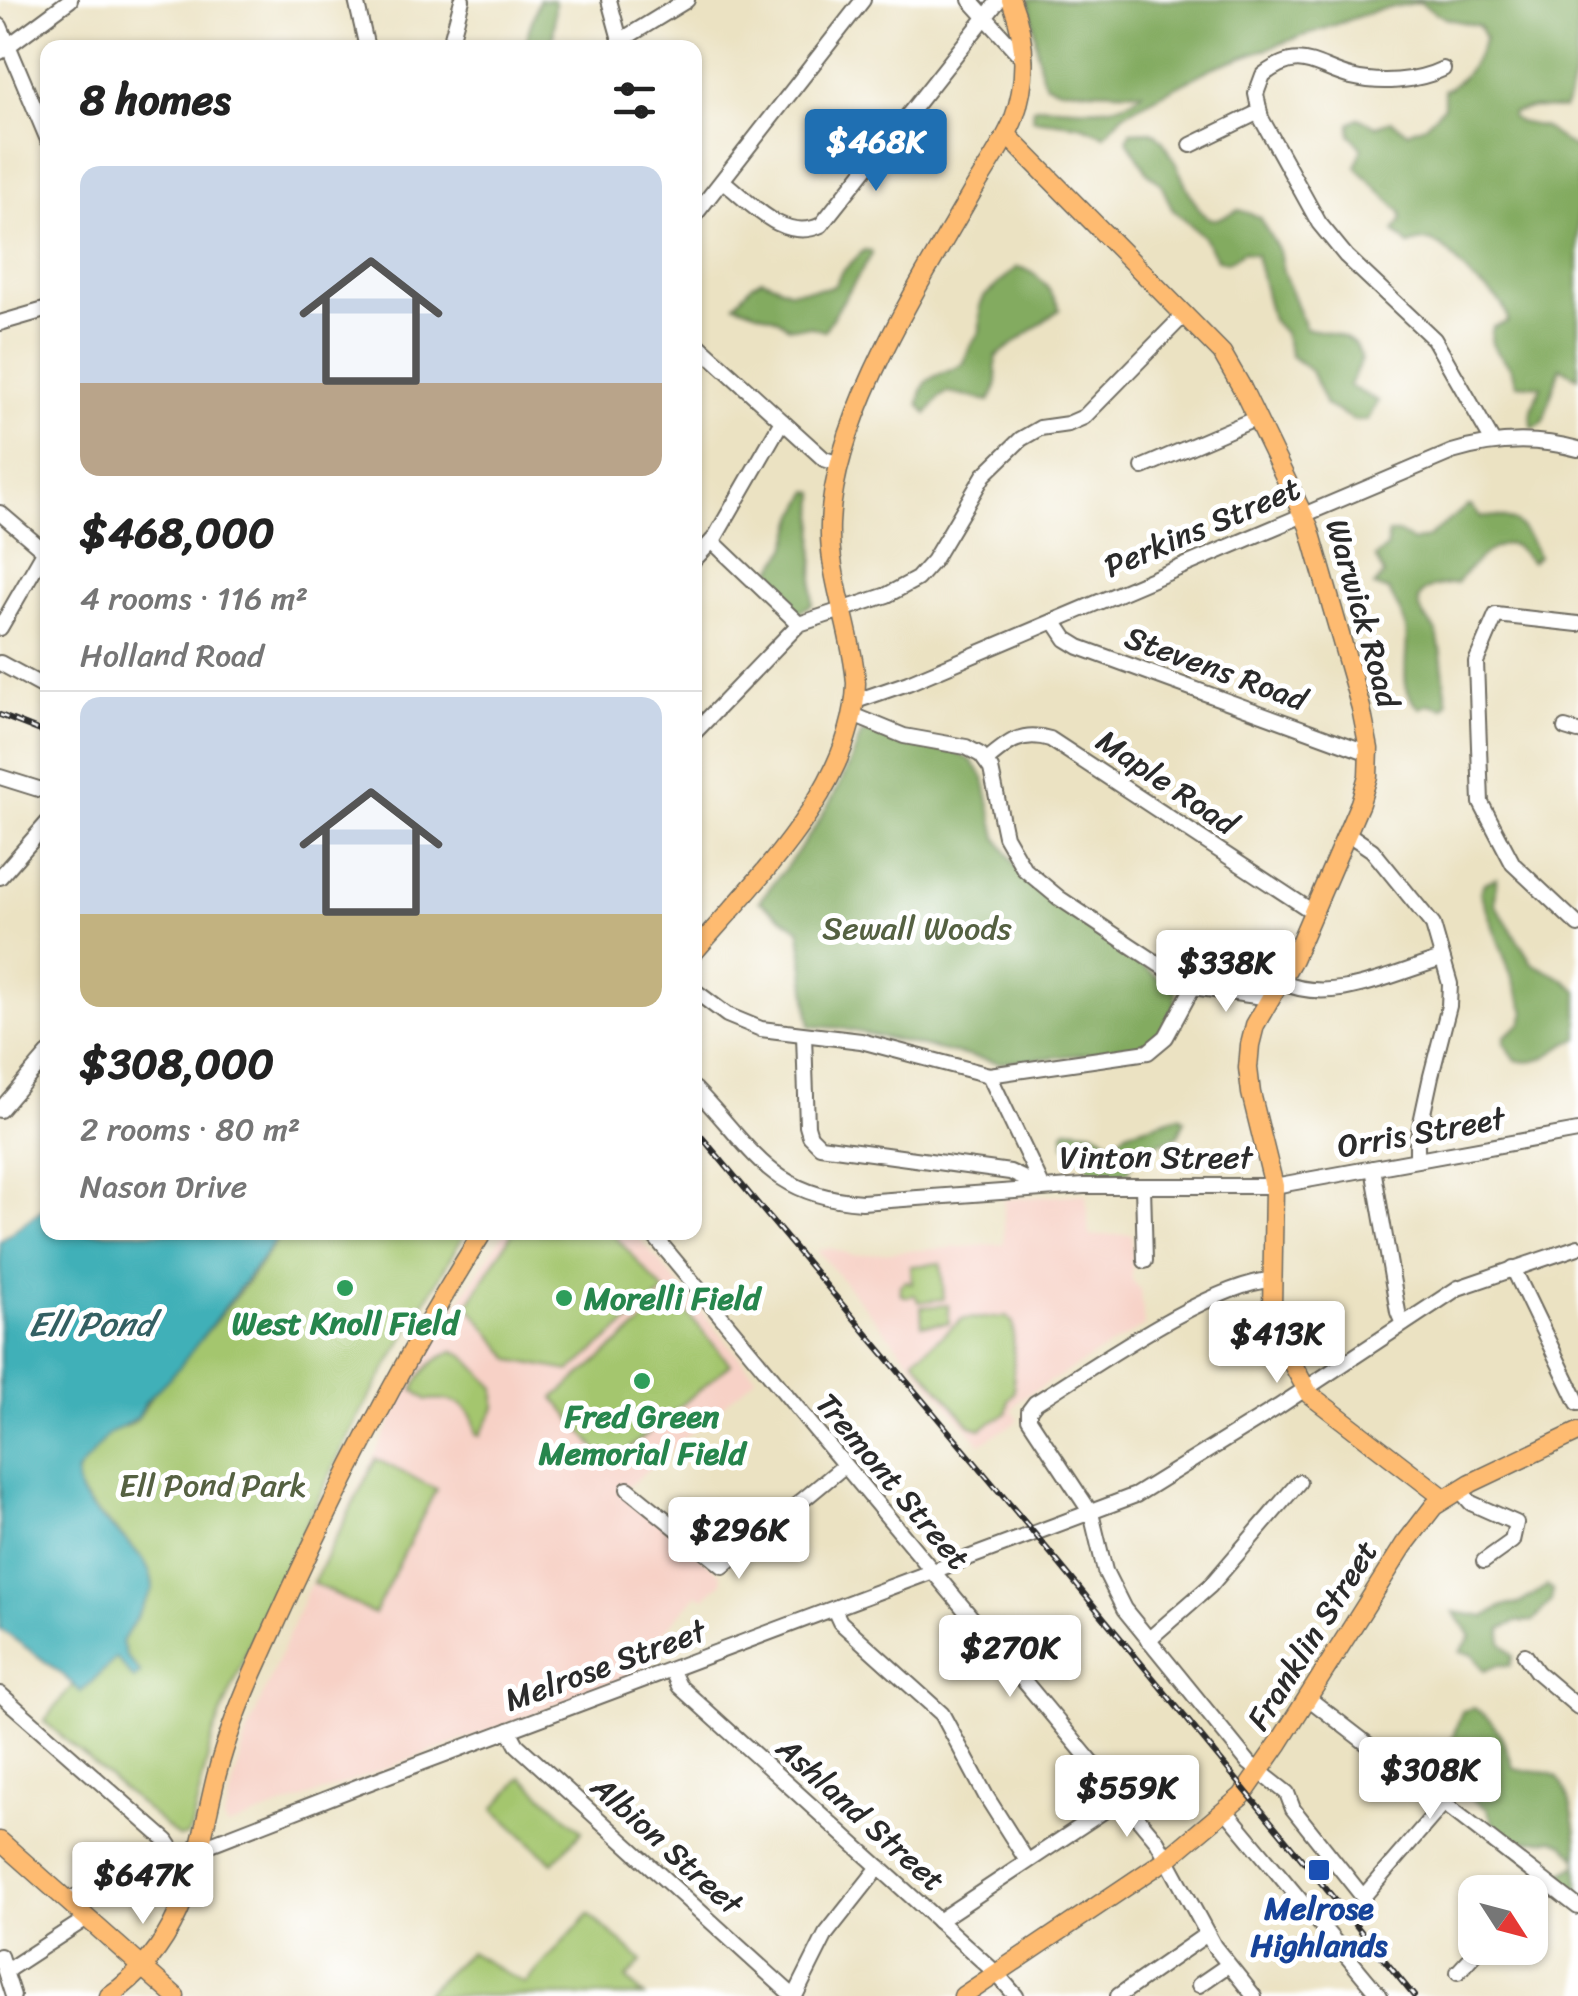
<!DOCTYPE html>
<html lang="en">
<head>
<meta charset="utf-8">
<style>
	:root { --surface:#fff; --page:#f6f6f6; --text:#222; --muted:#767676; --line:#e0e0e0; --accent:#1f6fb2 }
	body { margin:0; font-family:Sriracha,sans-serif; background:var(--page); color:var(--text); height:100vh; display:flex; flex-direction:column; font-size:38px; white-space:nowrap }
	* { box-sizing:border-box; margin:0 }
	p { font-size:32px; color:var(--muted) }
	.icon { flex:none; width:55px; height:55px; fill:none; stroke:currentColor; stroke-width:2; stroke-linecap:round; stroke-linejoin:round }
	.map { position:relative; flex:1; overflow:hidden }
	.details { position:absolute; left:40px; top:40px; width:662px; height:1200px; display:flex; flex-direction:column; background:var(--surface); border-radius:20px; box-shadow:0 2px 8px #0004 }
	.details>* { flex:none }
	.needle { width:65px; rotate:126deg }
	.fabs { position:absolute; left:1458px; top:1875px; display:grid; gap:20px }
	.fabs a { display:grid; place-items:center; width:90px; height:90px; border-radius:20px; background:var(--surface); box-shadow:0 2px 8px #0004; font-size:50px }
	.price { position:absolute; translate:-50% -85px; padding:0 22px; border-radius:10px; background:#fff; color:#222; font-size:32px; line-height:65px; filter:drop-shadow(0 2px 5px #0008) }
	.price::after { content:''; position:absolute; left:50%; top:60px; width:30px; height:22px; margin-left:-15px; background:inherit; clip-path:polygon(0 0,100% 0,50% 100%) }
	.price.active { background:var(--accent); color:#fff }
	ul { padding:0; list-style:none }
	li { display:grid; align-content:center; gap:20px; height:530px; padding:0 40px }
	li+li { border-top:2px solid var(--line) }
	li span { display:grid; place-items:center; height:310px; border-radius:20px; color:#555 }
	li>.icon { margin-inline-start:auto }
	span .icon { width:180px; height:180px; fill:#fffc; stroke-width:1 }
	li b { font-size:42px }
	h2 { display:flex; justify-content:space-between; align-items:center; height:120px; padding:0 40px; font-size:42px }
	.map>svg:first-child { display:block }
	.built { fill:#f7d1c6 }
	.green { fill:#a4c66e; stroke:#68784c; stroke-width:2.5 }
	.forest { fill:#83ab61; stroke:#576b46; stroke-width:2.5 }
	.water { fill:#3fb0b8; stroke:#356e72; stroke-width:2.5 }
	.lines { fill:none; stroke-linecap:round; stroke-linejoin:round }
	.minor-casing { stroke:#6e6b60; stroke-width:18 }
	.major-casing { stroke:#6e6b60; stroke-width:21 }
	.minor { stroke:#fff; stroke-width:14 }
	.major { stroke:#febb71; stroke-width:18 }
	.rail-casing { stroke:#2b2b2b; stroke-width:6 }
	.rail { stroke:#fff; stroke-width:2.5; stroke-dasharray:8; stroke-linecap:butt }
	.leisure-dot { fill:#2e9e5b; stroke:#fff; stroke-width:4 }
	.transit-dot { fill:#1a4fb4; stroke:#fff; stroke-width:4 }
	.labels { text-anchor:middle; stroke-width:10; stroke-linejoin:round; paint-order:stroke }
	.street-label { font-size:32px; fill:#2b2b2b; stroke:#fff }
	.park-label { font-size:32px; fill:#556142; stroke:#fff }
	.leisure-label { font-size:32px; font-weight:bold; fill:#27864d; stroke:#fff }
	.transit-label { font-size:32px; font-weight:bold; fill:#164399; stroke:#fff }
	.water-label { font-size:35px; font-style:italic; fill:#336063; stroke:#fff }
</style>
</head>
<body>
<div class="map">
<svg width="1578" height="1996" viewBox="0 0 1578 1996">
	<rect width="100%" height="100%" fill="#fff"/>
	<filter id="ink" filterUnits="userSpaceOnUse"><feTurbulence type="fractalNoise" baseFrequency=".01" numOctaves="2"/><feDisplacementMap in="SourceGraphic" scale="20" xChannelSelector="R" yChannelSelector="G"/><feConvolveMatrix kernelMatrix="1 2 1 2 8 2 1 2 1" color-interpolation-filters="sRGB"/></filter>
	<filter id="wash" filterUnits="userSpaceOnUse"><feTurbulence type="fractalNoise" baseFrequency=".0048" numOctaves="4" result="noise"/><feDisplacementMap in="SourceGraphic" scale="40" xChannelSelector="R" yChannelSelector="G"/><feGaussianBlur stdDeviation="2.25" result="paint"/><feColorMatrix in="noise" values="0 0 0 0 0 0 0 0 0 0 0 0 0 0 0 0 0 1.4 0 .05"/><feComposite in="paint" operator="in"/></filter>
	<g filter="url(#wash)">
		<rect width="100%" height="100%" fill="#ebe2c2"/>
		<!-- built -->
		<g class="built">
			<path d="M 1086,1194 L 1089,1236 L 1132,1234 L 1132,1280 L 1141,1291 L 1144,1326 L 1019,1400 L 1012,1410 L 1019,1420 L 980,1444 L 817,1250 L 829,1248 L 852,1255 L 1004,1244 L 1004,1199 Z"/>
			<path d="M 504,1233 L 635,1233 L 756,1377 L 624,1490 L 721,1574 L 722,1582 L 704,1598 L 697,1594 L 649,1649 L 640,1671 L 526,1717 L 227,1827 L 224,1819 L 247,1734 L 306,1593 L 408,1388 L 447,1320 Z"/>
		</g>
		<!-- green -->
		<g class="green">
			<path d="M 281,1233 L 465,1233 L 357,1419 L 258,1624 L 213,1735 L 191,1829 L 187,1836 L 179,1838 L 44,1721 L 74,1684 L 81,1691 L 116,1658 L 134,1678 L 140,1673 L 126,1656 L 122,1642 L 153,1588 C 152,1544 74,1509 76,1477 C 77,1467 105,1435 115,1430 C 122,1426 129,1427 135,1421 C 144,1412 148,1399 157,1389 C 200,1340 246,1289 281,1233 Z"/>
			<path d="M 512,1233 L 612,1233 L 665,1292 L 570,1371 L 512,1360 L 468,1305 Z"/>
			<path d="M 941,1263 L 944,1299 L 919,1302 L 914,1294 L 909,1297 L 901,1295 L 900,1285 L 906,1281 L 912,1283 L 911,1266 Z"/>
			<path d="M 674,1297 L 730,1364 L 610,1465 L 554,1398 Z"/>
			<path d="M 948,1305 L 949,1323 L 922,1325 L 921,1307 Z"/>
			<path d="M 1007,1317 L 1013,1323 L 1014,1392 L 1009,1399 L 1007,1413 L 980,1429 L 970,1425 L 914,1359 L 962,1319 Z"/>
			<path d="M 454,1351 L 464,1355 L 495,1388 L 495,1408 L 480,1435 L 476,1434 C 474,1405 453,1397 427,1400 L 414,1390 C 421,1370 435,1359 454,1351 Z"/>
			<path d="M 376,1459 L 436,1489 L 374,1614 L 313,1583 Z"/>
			<path d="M 522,1777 L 582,1831 L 553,1863 L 494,1809 Z"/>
			<path d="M 589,1914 L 642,1961 L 626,1979 L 644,1996 L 422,1996 L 469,1952 L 525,1984 Z"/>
		</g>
		<!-- forest -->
		<g class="forest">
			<path d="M 539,0 L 554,0 L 555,3 L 553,47 L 523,47 Z"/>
			<path d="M 1028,0 L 1578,0 C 1578,35 1578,82 1563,109 L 1531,108 L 1512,113 L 1512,117 L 1519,122 L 1543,127 L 1574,148 L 1578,145 L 1578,378 L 1560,367 L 1543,422 L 1533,428 C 1527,414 1536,399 1541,386 L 1517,384 C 1514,378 1513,372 1510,367 C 1499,352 1486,348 1493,327 L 1508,322 C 1506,297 1483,291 1468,275 C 1458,264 1448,247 1432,242 C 1424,239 1416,242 1409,245 L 1394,231 L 1402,220 L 1401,212 L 1356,167 L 1362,148 L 1350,134 L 1350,123 L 1358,118 L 1376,126 L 1391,121 L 1407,132 L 1425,125 L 1444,106 L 1444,90 C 1465,82 1477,59 1485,38 L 1479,26 L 1445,18 L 1419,2 L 1374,11 L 1214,67 L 1125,113 L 1105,135 L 1080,125 L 1032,119 L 1033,108 L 1040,106 C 1071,107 1119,116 1142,92 L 1060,89 L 1046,84 C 1034,65 1038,27 1028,0 Z"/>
			<path d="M 1151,131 C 1179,145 1190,223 1216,219 C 1224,217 1232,212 1239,210 L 1259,217 L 1279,251 L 1283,271 L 1305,328 C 1325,333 1359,333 1361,360 L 1349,386 L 1378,401 L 1367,421 L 1354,420 L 1326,405 L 1311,371 L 1291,356 L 1284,333 L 1272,320 L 1256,255 L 1244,252 L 1227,262 L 1217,260 L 1204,237 L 1172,209 L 1161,184 L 1148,173 L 1127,140 L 1130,132 Z"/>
			<path d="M 864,250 L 871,251 L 872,254 L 824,331 L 812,327 L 789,327 L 775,318 L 735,304 L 753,284 L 762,279 L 790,291 L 829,288 L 835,285 L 841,273 Z"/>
			<path d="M 1017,267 C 1038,270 1051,291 1060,309 L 997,356 C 991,374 1005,378 989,401 L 948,392 L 940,397 L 927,414 L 919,404 C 924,368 940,380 964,363 L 969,348 L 980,331 L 980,306 L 984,297 Z"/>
			<path d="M 810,491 L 816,493 L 812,605 L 798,612 C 792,608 771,582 769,575 L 787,548 L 797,514 Z"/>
			<path d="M 1467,506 L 1471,506 L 1481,517 C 1515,513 1525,526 1538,556 L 1532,562 C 1526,558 1518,547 1512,545 C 1494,539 1466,571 1457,583 C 1443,585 1410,586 1421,611 C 1425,621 1436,626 1438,638 C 1443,659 1443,681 1448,702 L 1444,708 L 1428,704 L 1420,708 C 1395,690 1410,655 1406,629 C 1404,616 1395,603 1389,591 L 1374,586 L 1384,574 L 1375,557 L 1386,549 L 1389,533 L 1399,533 L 1413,542 L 1427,538 Z"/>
			<path d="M 868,731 L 903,745 L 955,752 L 972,761 L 984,778 L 997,837 L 1020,873 L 1055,904 L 1175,990 C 1179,1014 1157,1044 1133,1049 L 1000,1063 L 840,1028 L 810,1026 L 800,930 L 759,901 C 801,850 840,798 861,734 Z"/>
			<path d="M 1497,878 L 1495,904 L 1532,963 L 1563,979 L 1578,991 L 1578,1039 C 1554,1046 1545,1068 1516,1060 L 1504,1043 L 1505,1036 L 1522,1023 L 1525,1012 L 1480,892 L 1484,883 Z"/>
			<path d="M 1180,1116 L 1185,1120 L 1178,1136 L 1138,1151 L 1128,1172 L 1103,1178 L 1088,1176 L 1088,1160 L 1080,1152 L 1065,1146 L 1064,1132 L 1068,1128 L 1096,1131 L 1111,1142 L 1129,1131 Z"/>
			<path d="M 1547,1586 L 1553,1590 L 1551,1601 L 1533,1621 L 1516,1622 L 1501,1629 L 1502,1643 L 1513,1656 L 1510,1665 L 1498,1665 L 1484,1671 L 1473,1654 L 1460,1652 L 1471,1636 L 1454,1612 L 1485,1617 C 1496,1609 1506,1602 1519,1604 Z"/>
			<path d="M 1474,1708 C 1497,1721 1506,1743 1513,1768 C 1527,1775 1543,1767 1557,1777 C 1578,1799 1578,1860 1578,1895 L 1556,1881 L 1559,1875 L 1577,1865 L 1577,1858 L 1564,1844 L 1554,1840 L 1517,1841 L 1495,1827 L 1487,1809 L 1467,1795 L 1452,1775 L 1446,1756 L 1462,1711 Z"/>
		</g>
		<!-- water -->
		<path class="water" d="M 47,1206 L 48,1232 L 281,1233 L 178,1369 L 146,1401 L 138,1417 L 108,1435 L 77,1472 C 71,1516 151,1539 153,1588 L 122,1642 L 126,1656 L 140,1673 L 134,1679 L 116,1658 L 81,1692 C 57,1668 28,1649 0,1629 L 0,1241 Z"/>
	</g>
	<g filter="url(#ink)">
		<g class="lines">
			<!-- minor casing -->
			<g class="minor-casing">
				<g id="minor">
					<path d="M 356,0 L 367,48"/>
					<path d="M 609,0 L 622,47"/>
					<path d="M 970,0 L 1025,61"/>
					<path d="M 0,26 L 48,140"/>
					<path d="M 620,41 L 687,0"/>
					<path d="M 449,48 L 462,0"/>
					<path d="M 0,52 L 70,0"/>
					<path d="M 1443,69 C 1416,82 1380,84 1351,77 C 1314,67 1301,46 1263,75 L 1256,94 L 1261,118 L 1319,223 L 1346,256 L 1434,339 L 1493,442"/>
					<path d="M 1191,145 L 1259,112"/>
					<path d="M 724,182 C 751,203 784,243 821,225 L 999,0"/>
					<path d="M 695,215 L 863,0"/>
					<path d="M 0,323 L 48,309"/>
					<path d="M 695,342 L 824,459 L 840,464"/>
					<path d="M 1143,467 L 1257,418"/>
					<path d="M 0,513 L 48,554"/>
					<path d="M 712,541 L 799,624"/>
					<path d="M 695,559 L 714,539 L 782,421"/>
					<path d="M 1054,621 L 1066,639 L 1079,647 L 1369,753"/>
					<path d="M 1578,624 L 1496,615 L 1476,662 L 1481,803 L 1513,864 L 1578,925"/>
					<path d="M 0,628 L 48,545"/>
					<path d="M 0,663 L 48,689"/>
					<path d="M 856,701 L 908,683 L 1452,452 C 1494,439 1535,437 1578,449"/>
					<path d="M 1565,728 L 1578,732"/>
					<path d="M 695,732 L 799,624 L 887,595 L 917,579 L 933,561 L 984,475 L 1021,439 L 1040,428 L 1068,424 L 1084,417 L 1185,314"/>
					<path d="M 987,760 C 1007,743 1022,730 1050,739 L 1313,912"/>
					<path d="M 0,777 L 48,792"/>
					<path d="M 1347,833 L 1372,850 L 1433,925 L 1450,984 L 1449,1006 L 1431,1076 L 1417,1141 L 1417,1159"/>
					<path d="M 0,877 L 48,822"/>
					<path d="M 1281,982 C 1332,1006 1393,973 1442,959"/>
					<path d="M 1193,987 L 1270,998"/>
					<path d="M 695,991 L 727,1015 L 761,1029 L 861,1041 L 989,1075 L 1148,1052 L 1166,1037 L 1193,987 L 1059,898 L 1024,869 L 1005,836 L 991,769 L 981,755 L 966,747 L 904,736 L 853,715"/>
					<path d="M 804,1035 L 807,1126 L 810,1136 L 820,1146 L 1010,1172 L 1042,1187"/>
					<path d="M 989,1075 L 1043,1188"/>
					<path d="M 695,1089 C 753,1148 769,1196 862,1202 L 1084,1186 L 1274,1186 L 1578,1131"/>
					<path d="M 0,1110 L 48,1054"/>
					<path d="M 1373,1168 L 1398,1312 L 1403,1324"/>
					<path d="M 1143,1186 L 1145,1261"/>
					<path d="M 651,1232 L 1157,1841 L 1214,1946 L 1254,1996"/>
					<path d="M 1513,1268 L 1578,1403"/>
					<path d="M 1271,1280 C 1211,1284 1090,1369 1035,1403 L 1029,1411 L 1029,1419 L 1091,1513 L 1105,1571 L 1124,1609 L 1249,1763 L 1287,1793 L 1293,1809 L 1363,1897 L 1443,1804"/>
					<path d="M 628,1489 L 723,1566 L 844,1466"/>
					<path d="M 1459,1489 L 1471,1503 L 1516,1523 L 1512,1541 L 1484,1561"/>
					<path d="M 834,1609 L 840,1622 L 942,1714 L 986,1796 L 1027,1861"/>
					<path d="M 1148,1640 L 1210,1586 L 1299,1482"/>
					<path d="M 1525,1655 L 1537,1672 L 1578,1707"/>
					<path d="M 672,1671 L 679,1686 L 997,1974 L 1016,1996"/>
					<path d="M 0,1694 L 167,1841 L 177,1856"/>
					<path d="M 1308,1698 L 1578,1907"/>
					<path d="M 509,1730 L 517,1745 L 793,1996"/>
					<path d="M 1226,1811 L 1380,1996"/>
					<path d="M 1529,1892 L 1539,1880"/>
					<path d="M 67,1900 L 357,1787 L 1136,1495 L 1278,1407 L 1458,1288 L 1578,1247"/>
					<path d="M 938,1921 L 1122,1799"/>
					<path d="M 0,1956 L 13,1996"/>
					<path d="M 6,1971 L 87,1918"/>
					<path d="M 1458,1972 L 1480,1948"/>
					<path d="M 1199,1985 L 1228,1965"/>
					<path d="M 795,1996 L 826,1934 L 879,1867"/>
					<path d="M 1118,1996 L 1207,1934"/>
				</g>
			</g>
			<!-- major casing -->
			<g class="major-casing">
				<g id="major">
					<path d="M 1007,135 L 1222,353 L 1241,386 L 1309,527 L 1361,708 L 1369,749 L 1368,776 L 1360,803 L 1293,959 L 1255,1025 L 1250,1045 L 1248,1068 L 1251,1093 L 1274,1186 L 1272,1310 L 1292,1363 L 1309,1394 L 1444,1498"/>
					<path d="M 695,951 C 758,878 854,785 856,683 C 852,629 828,578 830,524 C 834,418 918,286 971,194 C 985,170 1002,147 1013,121 C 1028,80 1027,41 1011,0"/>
					<path d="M 0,1841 L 175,1996"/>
					<path d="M 109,1996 C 187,1943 196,1860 216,1777 C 227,1735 243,1695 261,1656 C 326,1510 397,1367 483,1232"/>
					<path d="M 963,1996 L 1167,1859 L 1242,1796 L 1279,1743 L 1404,1545 L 1434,1506 L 1471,1483 L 1578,1432"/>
				</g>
			</g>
			<!-- minor -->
			<use href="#minor" class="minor"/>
			<!-- major -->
			<use href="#major" class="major"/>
			<!-- rail casing -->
			<g class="rail-casing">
				<g id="rail">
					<path d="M 0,715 L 48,734"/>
					<path d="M 695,1129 L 1039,1539 L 1414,1996"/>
				</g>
			</g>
			<!-- rail -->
			<use href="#rail" class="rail"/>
		</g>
	</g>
	<!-- markers -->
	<g class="leisure-dot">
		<circle cx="345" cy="1288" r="10"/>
		<circle cx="564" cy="1298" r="10"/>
		<circle cx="642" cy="1381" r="10"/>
	</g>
	<rect class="transit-dot" x="1307" y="1858" width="24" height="24" rx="5"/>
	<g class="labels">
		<!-- street labels -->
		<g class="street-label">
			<text transform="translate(1202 527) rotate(-23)" y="11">Perkins Street</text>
			<text transform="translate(1363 613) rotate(74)" y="11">Warwick Road</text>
			<text transform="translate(1216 668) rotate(20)" y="11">Stevens Road</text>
			<text transform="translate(1167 782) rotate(34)" y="11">Maple Road</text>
			<text transform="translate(1421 1132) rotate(-10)" y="11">Orris Street</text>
			<text x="1156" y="1168">Vinton Street</text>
			<text transform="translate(893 1481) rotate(50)" y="11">Tremont Street</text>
			<text transform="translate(1312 1635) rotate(-58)" y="11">Franklin Street</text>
			<text transform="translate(605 1665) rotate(-20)" y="11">Melrose Street</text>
			<text transform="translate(861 1814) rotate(42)" y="11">Ashland Street</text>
			<text transform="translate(667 1845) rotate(42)" y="11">Albion Street</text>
		</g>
		<!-- park labels -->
		<g class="park-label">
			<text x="917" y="939">Sewall Woods</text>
			<text x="213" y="1496">Ell Pond Park</text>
		</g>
		<!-- leisure labels -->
		<g class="leisure-label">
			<text x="584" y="1309" text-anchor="start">Morelli Field</text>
			<text x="345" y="1334">West Knoll Field</text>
			<text x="642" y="1427">Fred Green<tspan x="642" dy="37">Memorial Field</tspan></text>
		</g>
		<!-- transit labels -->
		<g class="transit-label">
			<text x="1319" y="1919">Melrose<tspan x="1319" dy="37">Highlands</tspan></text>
		</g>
		<!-- water labels -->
		<g class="water-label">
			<text x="91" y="1336">Ell Pond</text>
		</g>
	</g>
</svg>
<div class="fabs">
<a><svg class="needle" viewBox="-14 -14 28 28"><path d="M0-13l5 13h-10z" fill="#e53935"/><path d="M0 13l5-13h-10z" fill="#767676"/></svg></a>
</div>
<b class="price active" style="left:876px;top:194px">$468K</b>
<b class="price" style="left:1226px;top:1015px">$338K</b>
<b class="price" style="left:1277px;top:1386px">$413K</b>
<b class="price" style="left:739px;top:1582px">$296K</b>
<b class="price" style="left:1010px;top:1700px">$270K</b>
<b class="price" style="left:1430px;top:1822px">$308K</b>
<b class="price" style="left:1127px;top:1840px">$559K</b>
<b class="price" style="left:143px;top:1927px">$647K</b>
<section class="details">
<h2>8 homes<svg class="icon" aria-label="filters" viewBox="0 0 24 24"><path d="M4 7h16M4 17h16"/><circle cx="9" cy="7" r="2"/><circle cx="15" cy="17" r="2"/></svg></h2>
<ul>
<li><span style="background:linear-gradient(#c9d6e8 70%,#b9a48a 0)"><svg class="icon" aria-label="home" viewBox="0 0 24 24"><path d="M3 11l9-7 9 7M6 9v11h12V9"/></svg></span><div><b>$468,000</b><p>4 rooms · 116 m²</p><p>Holland Road</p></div></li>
<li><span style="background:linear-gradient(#c9d6e8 70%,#c2b280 0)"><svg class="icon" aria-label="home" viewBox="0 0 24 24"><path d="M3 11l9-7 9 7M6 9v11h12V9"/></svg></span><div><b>$308,000</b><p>2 rooms · 80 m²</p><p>Nason Drive</p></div></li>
</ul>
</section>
</div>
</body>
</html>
